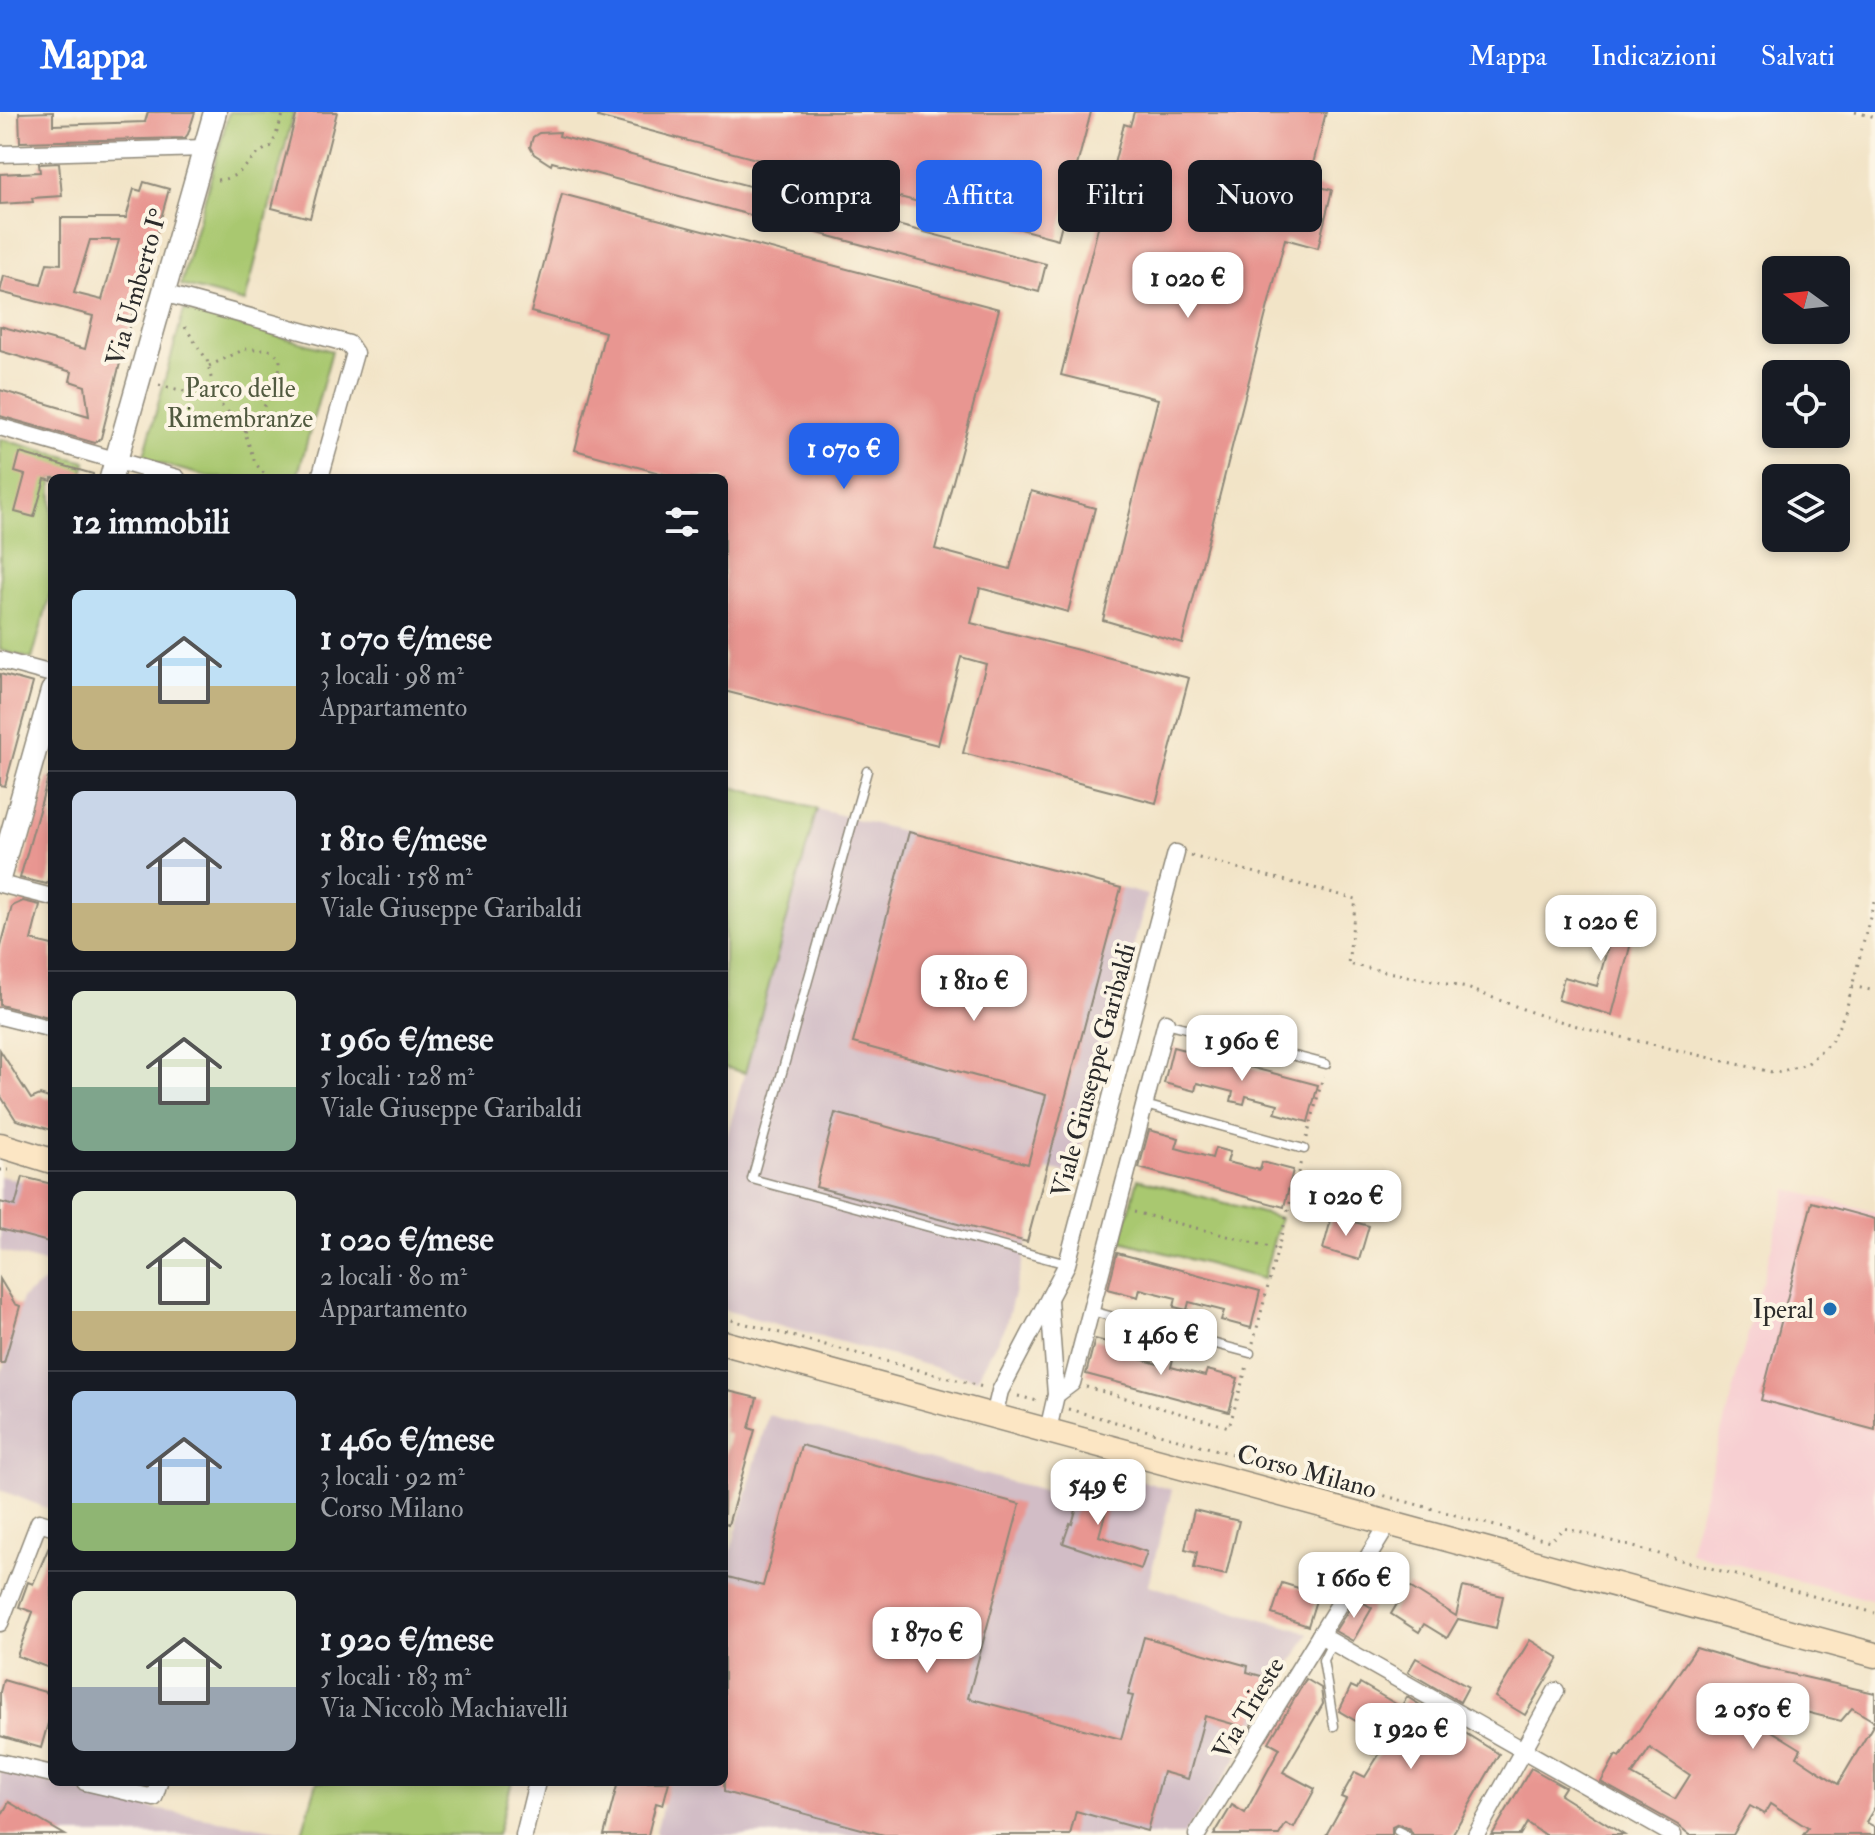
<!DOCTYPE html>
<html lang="it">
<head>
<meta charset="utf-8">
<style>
	:root { --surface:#171b24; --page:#242831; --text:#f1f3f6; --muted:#9ea1a6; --line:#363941; --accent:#2563eb }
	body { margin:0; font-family:"IM FELL Double Pica",serif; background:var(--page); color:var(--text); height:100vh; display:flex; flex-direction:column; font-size:30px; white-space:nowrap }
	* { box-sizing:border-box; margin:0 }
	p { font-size:26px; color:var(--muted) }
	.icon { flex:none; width:44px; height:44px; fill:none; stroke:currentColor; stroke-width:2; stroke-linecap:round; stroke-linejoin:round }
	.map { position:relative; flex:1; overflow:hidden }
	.drawer { position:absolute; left:48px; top:362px; width:680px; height:1312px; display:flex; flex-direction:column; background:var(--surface); border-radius:12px; box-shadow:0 4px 12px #0003 }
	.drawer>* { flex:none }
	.guide { position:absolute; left:752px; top:48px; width:760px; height:72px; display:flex; gap:16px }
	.needle { width:52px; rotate:285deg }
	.controls { position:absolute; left:1762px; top:144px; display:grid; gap:16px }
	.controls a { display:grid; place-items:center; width:88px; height:88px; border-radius:12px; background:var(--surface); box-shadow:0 4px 12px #0003; font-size:40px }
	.price { position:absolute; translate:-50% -68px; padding:0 18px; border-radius:16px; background:#fff; color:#222; font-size:26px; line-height:52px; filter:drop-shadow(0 2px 4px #0008) }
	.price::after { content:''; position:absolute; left:50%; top:48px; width:24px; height:18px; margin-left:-12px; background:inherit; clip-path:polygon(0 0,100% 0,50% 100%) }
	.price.on { background:var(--accent); color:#fff }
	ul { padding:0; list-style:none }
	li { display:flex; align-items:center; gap:24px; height:200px; padding:0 24px }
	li+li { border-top:2px solid var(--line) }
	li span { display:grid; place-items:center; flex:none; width:224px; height:160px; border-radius:12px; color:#555 }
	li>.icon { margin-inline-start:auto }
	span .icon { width:96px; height:96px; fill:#fffc; stroke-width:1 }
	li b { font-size:34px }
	h2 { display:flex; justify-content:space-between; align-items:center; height:96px; padding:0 24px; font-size:34px }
	.pill { padding:0 28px; border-radius:12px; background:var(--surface); box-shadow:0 4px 12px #0003; font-size:28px; line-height:72px }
	.pill.on { background:var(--accent); color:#fff }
	header { display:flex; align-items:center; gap:48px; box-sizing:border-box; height:112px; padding:0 40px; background:var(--accent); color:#fff }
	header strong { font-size:38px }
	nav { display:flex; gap:44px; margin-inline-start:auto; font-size:28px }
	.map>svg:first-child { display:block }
	.built { fill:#f7cfd2 }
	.industrial { fill:#d2bdc6 }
	.green { fill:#a9c870; stroke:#6a7a4e; stroke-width:2 }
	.building { fill:#e89691; fill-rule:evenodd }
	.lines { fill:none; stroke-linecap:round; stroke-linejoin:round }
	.service-casing { stroke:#8e8879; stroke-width:11 }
	.minor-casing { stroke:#8e8879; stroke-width:19 }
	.tertiary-casing { stroke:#8e8879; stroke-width:25 }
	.secondary-casing { stroke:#8e8879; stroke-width:27 }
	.path { stroke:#8e8879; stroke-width:3; stroke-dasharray:2 6; stroke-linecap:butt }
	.service { stroke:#fff; stroke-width:8 }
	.minor { stroke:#fff; stroke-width:16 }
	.tertiary { stroke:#fff; stroke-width:22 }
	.secondary { stroke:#fce6c4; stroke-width:24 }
	.poi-dot { fill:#1f6fb2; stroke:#fcf5e5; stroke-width:3 }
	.labels { text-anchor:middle; stroke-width:8; stroke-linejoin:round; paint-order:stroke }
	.street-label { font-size:26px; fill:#2b2b2b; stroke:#fcf5e5 }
	.park-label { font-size:26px; fill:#515a40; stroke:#fcf5e5 }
	.poi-label { font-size:26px; fill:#2b2b2b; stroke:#fcf5e5; text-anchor:end }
</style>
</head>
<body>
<header>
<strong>Mappa</strong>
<nav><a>Mappa</a><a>Indicazioni</a><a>Salvati</a></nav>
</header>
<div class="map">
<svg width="1875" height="1723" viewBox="0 0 1875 1723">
	<rect width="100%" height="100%" fill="#fcf5e5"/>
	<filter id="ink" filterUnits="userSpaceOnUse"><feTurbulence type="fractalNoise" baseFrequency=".0125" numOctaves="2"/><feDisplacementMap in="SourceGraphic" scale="16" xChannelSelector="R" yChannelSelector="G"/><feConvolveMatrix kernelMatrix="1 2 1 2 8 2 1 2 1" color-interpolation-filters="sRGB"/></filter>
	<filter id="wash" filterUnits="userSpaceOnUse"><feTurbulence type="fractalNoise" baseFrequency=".006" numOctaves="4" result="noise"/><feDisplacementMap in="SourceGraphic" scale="32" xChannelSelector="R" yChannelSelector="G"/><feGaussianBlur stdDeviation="1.8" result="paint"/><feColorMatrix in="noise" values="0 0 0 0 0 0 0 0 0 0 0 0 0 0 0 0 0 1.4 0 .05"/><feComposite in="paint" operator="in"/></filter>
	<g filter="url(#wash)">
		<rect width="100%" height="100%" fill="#f2e4c7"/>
		<!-- built -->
		<path class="built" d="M 1787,1077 L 1875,1100 L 1875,1489 L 1689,1440 Z"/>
		<!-- industrial -->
		<g class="industrial">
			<path d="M 817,697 L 1147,783 L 1074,1063 L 1047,1057 L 1006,1212 L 977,1267 L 724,1198 L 724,1035 Z"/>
			<path d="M 0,1064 L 21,1069 L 23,1065 L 52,1072 L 52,1153 L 0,1139 Z"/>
			<path d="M 52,1164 L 52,1398 L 0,1378 L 0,1266 L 22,1186 Z"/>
			<path d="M 768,1303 L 1069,1386 L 1079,1350 L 1172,1378 L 1148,1473 L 1309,1521 L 1227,1662 L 1183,1723 L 655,1723 L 669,1670 L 724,1670 L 724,1445 L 729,1446 Z"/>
			<path d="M 0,1659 L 154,1697 L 308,1723 L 0,1723 Z"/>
		</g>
		<!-- green -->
		<g class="green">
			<path d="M 229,0 L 294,0 L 245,190 L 181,173 Z"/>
			<path d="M 184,198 L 332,239 L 297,366 L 212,366 L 143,347 Z"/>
			<path d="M 0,327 L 86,350 L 82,366 L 52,366 L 52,476 L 32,547 L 0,538 Z"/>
			<path d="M 724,673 L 817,697 L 745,961 L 724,955 Z"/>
			<path d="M 1138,1067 L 1280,1106 L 1263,1167 L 1121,1129 Z"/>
			<path d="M 317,1670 L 512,1670 L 497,1723 L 309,1723 L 302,1721 Z"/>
		</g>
		<g id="blocks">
			<!-- building -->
			<g class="building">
				<path d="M 53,0 L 53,13 L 145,10 L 148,0 L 195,0 L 188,22 L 185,26 L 20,30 L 19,1 Z"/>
				<path d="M 297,0 L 337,0 L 310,106 L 272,96 Z"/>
				<path d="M 599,0 L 1091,0 L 1058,127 L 598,5 Z"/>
				<path d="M 1134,0 L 1326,0 L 1308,72 L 1332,78 L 1318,136 L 1285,127 L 1182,531 L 1103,508 L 1158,287 L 1061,263 L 1124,12 L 1130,14 Z"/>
				<path d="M 560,20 L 559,24 L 1046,152 L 1039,180 L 552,50 L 551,53 L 534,42 L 530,35 L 533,25 L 539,21 Z"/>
				<path d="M 59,51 L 62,84 L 32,86 L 33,90 L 0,92 L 0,62 L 40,60 L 39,52 Z"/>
				<path d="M 144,70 L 169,77 L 149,150 L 146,149 L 101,326 L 95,331 L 0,304 L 0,278 L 89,304 L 85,274 L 70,269 L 72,260 L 0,239 L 0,214 L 85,237 L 93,204 L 0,180 L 4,164 L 41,173 L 47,151 L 61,152 L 61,106 L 126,106 L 134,77 L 141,79 ZM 90,128 L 119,128 L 102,188 L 74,181 Z"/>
				<path d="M 562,82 L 999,197 L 935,437 L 1010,457 L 1031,379 L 1095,396 L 1068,500 L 980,476 L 971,511 L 1189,566 L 1156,691 L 963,641 L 986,552 L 961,545 L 938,633 L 724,579 L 724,366 L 678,366 L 575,338 L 605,220 L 531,200 Z"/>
				<path d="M 20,341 L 93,362 L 93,366 L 52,366 L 52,369 L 45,367 L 34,405 L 15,400 L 25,363 L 15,360 Z"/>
				<path d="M 0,562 L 33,571 L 5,674 L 0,673 Z"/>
				<path d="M 48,666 L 52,667 L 52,756 L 47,772 L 20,766 Z"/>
				<path d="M 909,720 L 1121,776 L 1027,1130 L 816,1075 L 835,1001 L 1028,1052 L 1046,983 L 853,931 Z"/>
				<path d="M 23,789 L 40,793 L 31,828 L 52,833 L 52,906 L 0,893 L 0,838 L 12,794 Z"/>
				<path d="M 1582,797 L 1636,812 L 1612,903 L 1558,888 L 1564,865 L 1597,874 L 1609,831 L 1575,822 Z"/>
				<path d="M 1173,935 L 1318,973 L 1308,1010 L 1275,1001 L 1278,992 L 1246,984 L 1244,992 L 1231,989 L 1233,980 L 1197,971 L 1195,979 L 1164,971 Z"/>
				<path d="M 0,938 L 31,987 L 40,983 L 52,987 L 52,1018 L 16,1008 L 0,983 Z"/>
				<path d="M 1149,1018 L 1179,1026 L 1176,1036 L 1212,1046 L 1215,1036 L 1230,1040 L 1227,1050 L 1260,1058 L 1262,1050 L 1293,1058 L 1284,1095 L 1139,1056 Z"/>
				<path d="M 23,1065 L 52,1072 L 52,1131 L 0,1117 L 0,1090 L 15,1094 Z"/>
				<path d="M 1812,1090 L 1875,1107 L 1875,1318 L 1761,1288 Z"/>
				<path d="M 1332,1104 L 1369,1114 L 1359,1148 L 1323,1137 Z"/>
				<path d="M 1117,1141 L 1260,1179 L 1251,1216 L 1221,1208 L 1224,1199 L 1189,1190 L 1187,1198 L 1174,1195 L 1176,1186 L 1140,1177 L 1138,1185 L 1108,1177 Z"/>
				<path d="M 0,1167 L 15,1192 L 20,1194 L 4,1251 L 0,1251 Z"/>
				<path d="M 1095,1227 L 1124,1235 L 1122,1242 L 1158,1252 L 1160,1244 L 1173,1247 L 1171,1255 L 1205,1264 L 1207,1258 L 1238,1266 L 1229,1300 L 1086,1262 Z"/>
				<path d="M 724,1278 L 757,1286 L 749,1316 L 755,1318 L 728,1413 L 724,1412 L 724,1346 L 730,1323 L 724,1321 Z"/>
				<path d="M 801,1333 L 1020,1392 L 968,1586 L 1121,1627 L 1133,1584 L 1128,1583 L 1144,1525 L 1248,1554 L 1247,1560 L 1268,1566 L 1250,1617 L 1205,1604 L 1188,1667 L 1163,1660 L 1147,1719 L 1076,1699 L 1070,1723 L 884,1723 L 724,1680 L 724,1464 L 763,1474 Z"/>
				<path d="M 1086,1364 L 1110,1370 L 1106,1387 L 1109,1388 L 1099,1424 L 1147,1440 L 1141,1457 L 1063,1431 L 1070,1411 L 1072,1412 Z"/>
				<path d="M 1194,1398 L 1239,1409 L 1226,1463 L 1194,1456 L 1197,1440 L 1185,1437 Z"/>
				<path d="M 52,1428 L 52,1557 L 17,1544 L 33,1500 L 19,1495 L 28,1470 L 33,1472 Z"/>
				<path d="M 1282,1471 L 1318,1482 L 1308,1514 L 1272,1502 Z"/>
				<path d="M 1408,1474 L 1456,1504 L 1463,1475 L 1503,1484 L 1496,1516 L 1458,1507 L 1447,1526 L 1424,1512 L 1419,1520 L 1391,1502 Z"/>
				<path d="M 1356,1486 L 1372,1496 L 1353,1529 L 1335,1519 Z"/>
				<path d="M 1530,1528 L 1559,1546 L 1525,1603 L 1495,1585 Z"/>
				<path d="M 1696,1536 L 1760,1555 L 1875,1581 L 1875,1695 L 1866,1710 L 1875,1715 L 1875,1723 L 1803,1723 L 1808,1716 L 1770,1692 L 1764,1702 L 1750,1694 L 1733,1723 L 1690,1723 L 1678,1713 L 1601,1670 L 1616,1643 L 1620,1645 ZM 1778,1593 L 1841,1609 L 1852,1596 L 1875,1610 L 1838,1672 L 1797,1645 L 1801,1637 L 1772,1619 ZM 1650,1636 L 1690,1663 L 1675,1687 L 1632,1663 Z"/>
				<path d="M 1416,1546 L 1468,1575 L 1460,1590 L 1408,1560 Z"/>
				<path d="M 1306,1567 L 1321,1576 L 1323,1592 L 1283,1660 L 1315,1677 L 1294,1716 L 1286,1712 L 1279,1723 L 1214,1723 L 1232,1693 L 1245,1701 L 1280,1636 L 1269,1630 Z"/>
				<path d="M 3,1568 L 52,1582 L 52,1597 L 41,1636 L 0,1624 L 0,1580 Z"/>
				<path d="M 1360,1571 L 1401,1595 L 1407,1585 L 1499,1642 L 1452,1723 L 1413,1723 L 1410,1717 L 1398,1712 L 1392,1715 L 1392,1723 L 1326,1723 L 1346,1687 L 1341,1685 L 1355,1660 L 1365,1665 L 1388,1628 L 1339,1599 L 1351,1574 L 1357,1577 Z"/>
				<path d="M 1531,1656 L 1565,1675 L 1560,1683 L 1624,1723 L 1545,1723 L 1527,1711 L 1520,1723 L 1492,1723 Z"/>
				<path d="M 618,1670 L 669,1670 L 663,1693 L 656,1691 L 648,1723 L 604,1723 Z"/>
				<path d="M 9,1690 L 65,1723 L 0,1723 L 0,1706 Z"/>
			</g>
		</g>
	</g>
	<g filter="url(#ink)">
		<use href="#blocks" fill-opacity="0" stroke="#8e8879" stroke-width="2"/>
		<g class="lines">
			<!-- service casing -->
			<g class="service-casing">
				<g id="service">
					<path d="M 867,659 L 752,1067 L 1067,1152"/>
					<path d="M 1166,911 L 1326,952"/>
					<path d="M 1145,993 L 1304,1037"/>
					<path d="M 1091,1199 L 1250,1241"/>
					<path d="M 1332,1530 L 1323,1548 L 1334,1614"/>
					<path d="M 1398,1719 L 1406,1723"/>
				</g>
			</g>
			<!-- minor casing -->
			<g class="minor-casing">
				<g id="minor">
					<path d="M 0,42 L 205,36"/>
					<path d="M 163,181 L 349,232 L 355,241 L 320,366"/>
					<path d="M 0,315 L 177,366"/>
					<path d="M 0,548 L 52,562"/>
					<path d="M 0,772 L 52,785"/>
					<path d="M 0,904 L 52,917"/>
					<path d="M 1056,1283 L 1072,1271 L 1166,910"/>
					<path d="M 994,1304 L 1000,1279 L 1067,1152 L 1176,741"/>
					<path d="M 1048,1318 L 1056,1283 L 1049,1187"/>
					<path d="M 0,1511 L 39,1410 L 52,1414"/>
					<path d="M 1320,1523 L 1673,1723"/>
					<path d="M 0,1650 L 52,1662"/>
					<path d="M 85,1670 L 154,1686 L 159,1670"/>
					<path d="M 524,1723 L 537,1670"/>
					<path d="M 1197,1723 L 1389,1411"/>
					<path d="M 1476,1723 L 1556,1579"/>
				</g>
			</g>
			<!-- tertiary casing -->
			<g class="tertiary-casing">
				<g id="tertiary">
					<path d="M 111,366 L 215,0"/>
					<path d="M 0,763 L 52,579"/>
				</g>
			</g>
			<!-- secondary casing -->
			<g class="secondary-casing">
				<g id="secondary">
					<path d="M 0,1033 L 52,1049"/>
					<path d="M 724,1231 L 1875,1543"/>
				</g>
			</g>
			<!-- path -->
			<g class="path">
				<path d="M 1855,0 L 1875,5"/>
				<path d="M 217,68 C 247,66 247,43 272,34 L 284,0"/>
				<path d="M 185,215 L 207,248 L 215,283 L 221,293 L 243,315 L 255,351 L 268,366"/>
				<path d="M 209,254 L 245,237 L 269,237 L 280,246 C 280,282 264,292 245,320"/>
				<path d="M 159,273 L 218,287"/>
				<path d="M 1191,744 L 1356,787 L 1348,852 L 1467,876 L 1539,903 L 1591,918 L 1776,961 L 1807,952 L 1833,927 L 1846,898 L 1875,786"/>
				<path d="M 1852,874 L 1875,879"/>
				<path d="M 1307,1026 L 1323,964"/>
				<path d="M 0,1058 L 9,1058"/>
				<path d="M 1134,1100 L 1278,1137"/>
				<path d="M 724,1206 L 983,1275"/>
				<path d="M 1253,1231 L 1301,1049"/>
				<path d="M 1086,1275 L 1229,1315 L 1247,1254"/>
				<path d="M 1018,1284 L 1037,1289"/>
				<path d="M 1068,1297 L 1550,1429 L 1564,1416 L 1875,1501"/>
			</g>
			<!-- service -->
			<use href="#service" class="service"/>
			<!-- minor -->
			<use href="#minor" class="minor"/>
			<!-- tertiary -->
			<use href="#tertiary" class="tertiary"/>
			<!-- secondary -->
			<use href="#secondary" class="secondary"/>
		</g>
	</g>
	<!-- markers -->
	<circle class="poi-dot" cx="1830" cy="1197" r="8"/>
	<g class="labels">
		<!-- street labels -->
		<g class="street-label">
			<text transform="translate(136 175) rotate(-74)" y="9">Via Umberto I°</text>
			<text transform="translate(1093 958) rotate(-75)" y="9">Viale Giuseppe Garibaldi</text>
			<text transform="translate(1307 1359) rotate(15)" y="9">Corso Milano</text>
			<text transform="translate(1248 1596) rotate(-59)" y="9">Via Trieste</text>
		</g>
		<!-- park labels -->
		<g class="park-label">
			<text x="240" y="285">Parco delle<tspan x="240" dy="30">Rimembranze</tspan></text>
		</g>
		<!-- poi labels -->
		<g class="poi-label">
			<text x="1814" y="1206">Iperal</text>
		</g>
	</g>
</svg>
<div class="controls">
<a><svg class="needle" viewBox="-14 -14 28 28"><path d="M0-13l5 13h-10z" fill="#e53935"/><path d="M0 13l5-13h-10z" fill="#9ea1a6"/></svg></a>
<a><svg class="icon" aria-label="locate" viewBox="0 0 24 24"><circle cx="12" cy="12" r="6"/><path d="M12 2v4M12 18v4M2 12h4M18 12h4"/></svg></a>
<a><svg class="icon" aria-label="layers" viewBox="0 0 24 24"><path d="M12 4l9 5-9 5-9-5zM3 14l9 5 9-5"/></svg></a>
</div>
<b class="price" style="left:1188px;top:208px">1 020 €</b>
<b class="price on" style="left:844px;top:379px">1 070 €</b>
<b class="price" style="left:1601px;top:851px">1 020 €</b>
<b class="price" style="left:974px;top:911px">1 810 €</b>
<b class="price" style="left:1242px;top:971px">1 960 €</b>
<b class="price" style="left:1346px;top:1126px">1 020 €</b>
<b class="price" style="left:1161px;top:1265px">1 460 €</b>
<b class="price" style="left:1098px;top:1415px">549 €</b>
<b class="price" style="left:1354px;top:1508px">1 660 €</b>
<b class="price" style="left:927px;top:1563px">1 870 €</b>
<b class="price" style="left:1753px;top:1639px">2 050 €</b>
<b class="price" style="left:1411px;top:1659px">1 920 €</b>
<div class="guide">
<a class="pill">Compra</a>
<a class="pill on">Affitta</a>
<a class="pill">Filtri</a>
<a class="pill">Nuovo</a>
</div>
<section class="drawer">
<h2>12 immobili<svg class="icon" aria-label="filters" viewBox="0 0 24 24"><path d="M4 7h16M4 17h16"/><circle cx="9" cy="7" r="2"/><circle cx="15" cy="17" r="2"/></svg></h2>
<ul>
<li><span style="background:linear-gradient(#bfe0f5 60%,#c2b280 0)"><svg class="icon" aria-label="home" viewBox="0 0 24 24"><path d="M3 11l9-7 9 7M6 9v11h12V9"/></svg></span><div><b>1 070 €/mese</b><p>3 locali · 98 m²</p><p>Appartamento</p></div></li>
<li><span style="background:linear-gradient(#c9d6e8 70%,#c2b280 0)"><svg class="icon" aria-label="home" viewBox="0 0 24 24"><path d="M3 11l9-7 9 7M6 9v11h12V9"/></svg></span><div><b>1 810 €/mese</b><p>5 locali · 158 m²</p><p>Viale Giuseppe Garibaldi</p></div></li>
<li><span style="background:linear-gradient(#dfe7d0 60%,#7fa58c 0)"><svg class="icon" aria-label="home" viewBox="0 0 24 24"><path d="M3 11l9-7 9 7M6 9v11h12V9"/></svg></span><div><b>1 960 €/mese</b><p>5 locali · 128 m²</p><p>Viale Giuseppe Garibaldi</p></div></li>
<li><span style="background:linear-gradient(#dfe7d0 75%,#c2b280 0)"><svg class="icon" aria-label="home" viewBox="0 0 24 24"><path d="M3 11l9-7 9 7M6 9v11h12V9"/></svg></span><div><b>1 020 €/mese</b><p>2 locali · 80 m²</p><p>Appartamento</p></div></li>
<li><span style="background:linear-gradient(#a9c7e8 70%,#8fb573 0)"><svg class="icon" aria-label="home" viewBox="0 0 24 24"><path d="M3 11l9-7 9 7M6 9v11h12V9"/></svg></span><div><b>1 460 €/mese</b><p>3 locali · 92 m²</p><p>Corso Milano</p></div></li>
<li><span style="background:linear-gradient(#dfe7d0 60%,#9aa5b1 0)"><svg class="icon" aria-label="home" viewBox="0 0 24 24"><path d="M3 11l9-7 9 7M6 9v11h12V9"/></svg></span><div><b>1 920 €/mese</b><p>5 locali · 183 m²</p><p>Via Niccolò Machiavelli</p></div></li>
</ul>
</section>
</div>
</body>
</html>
